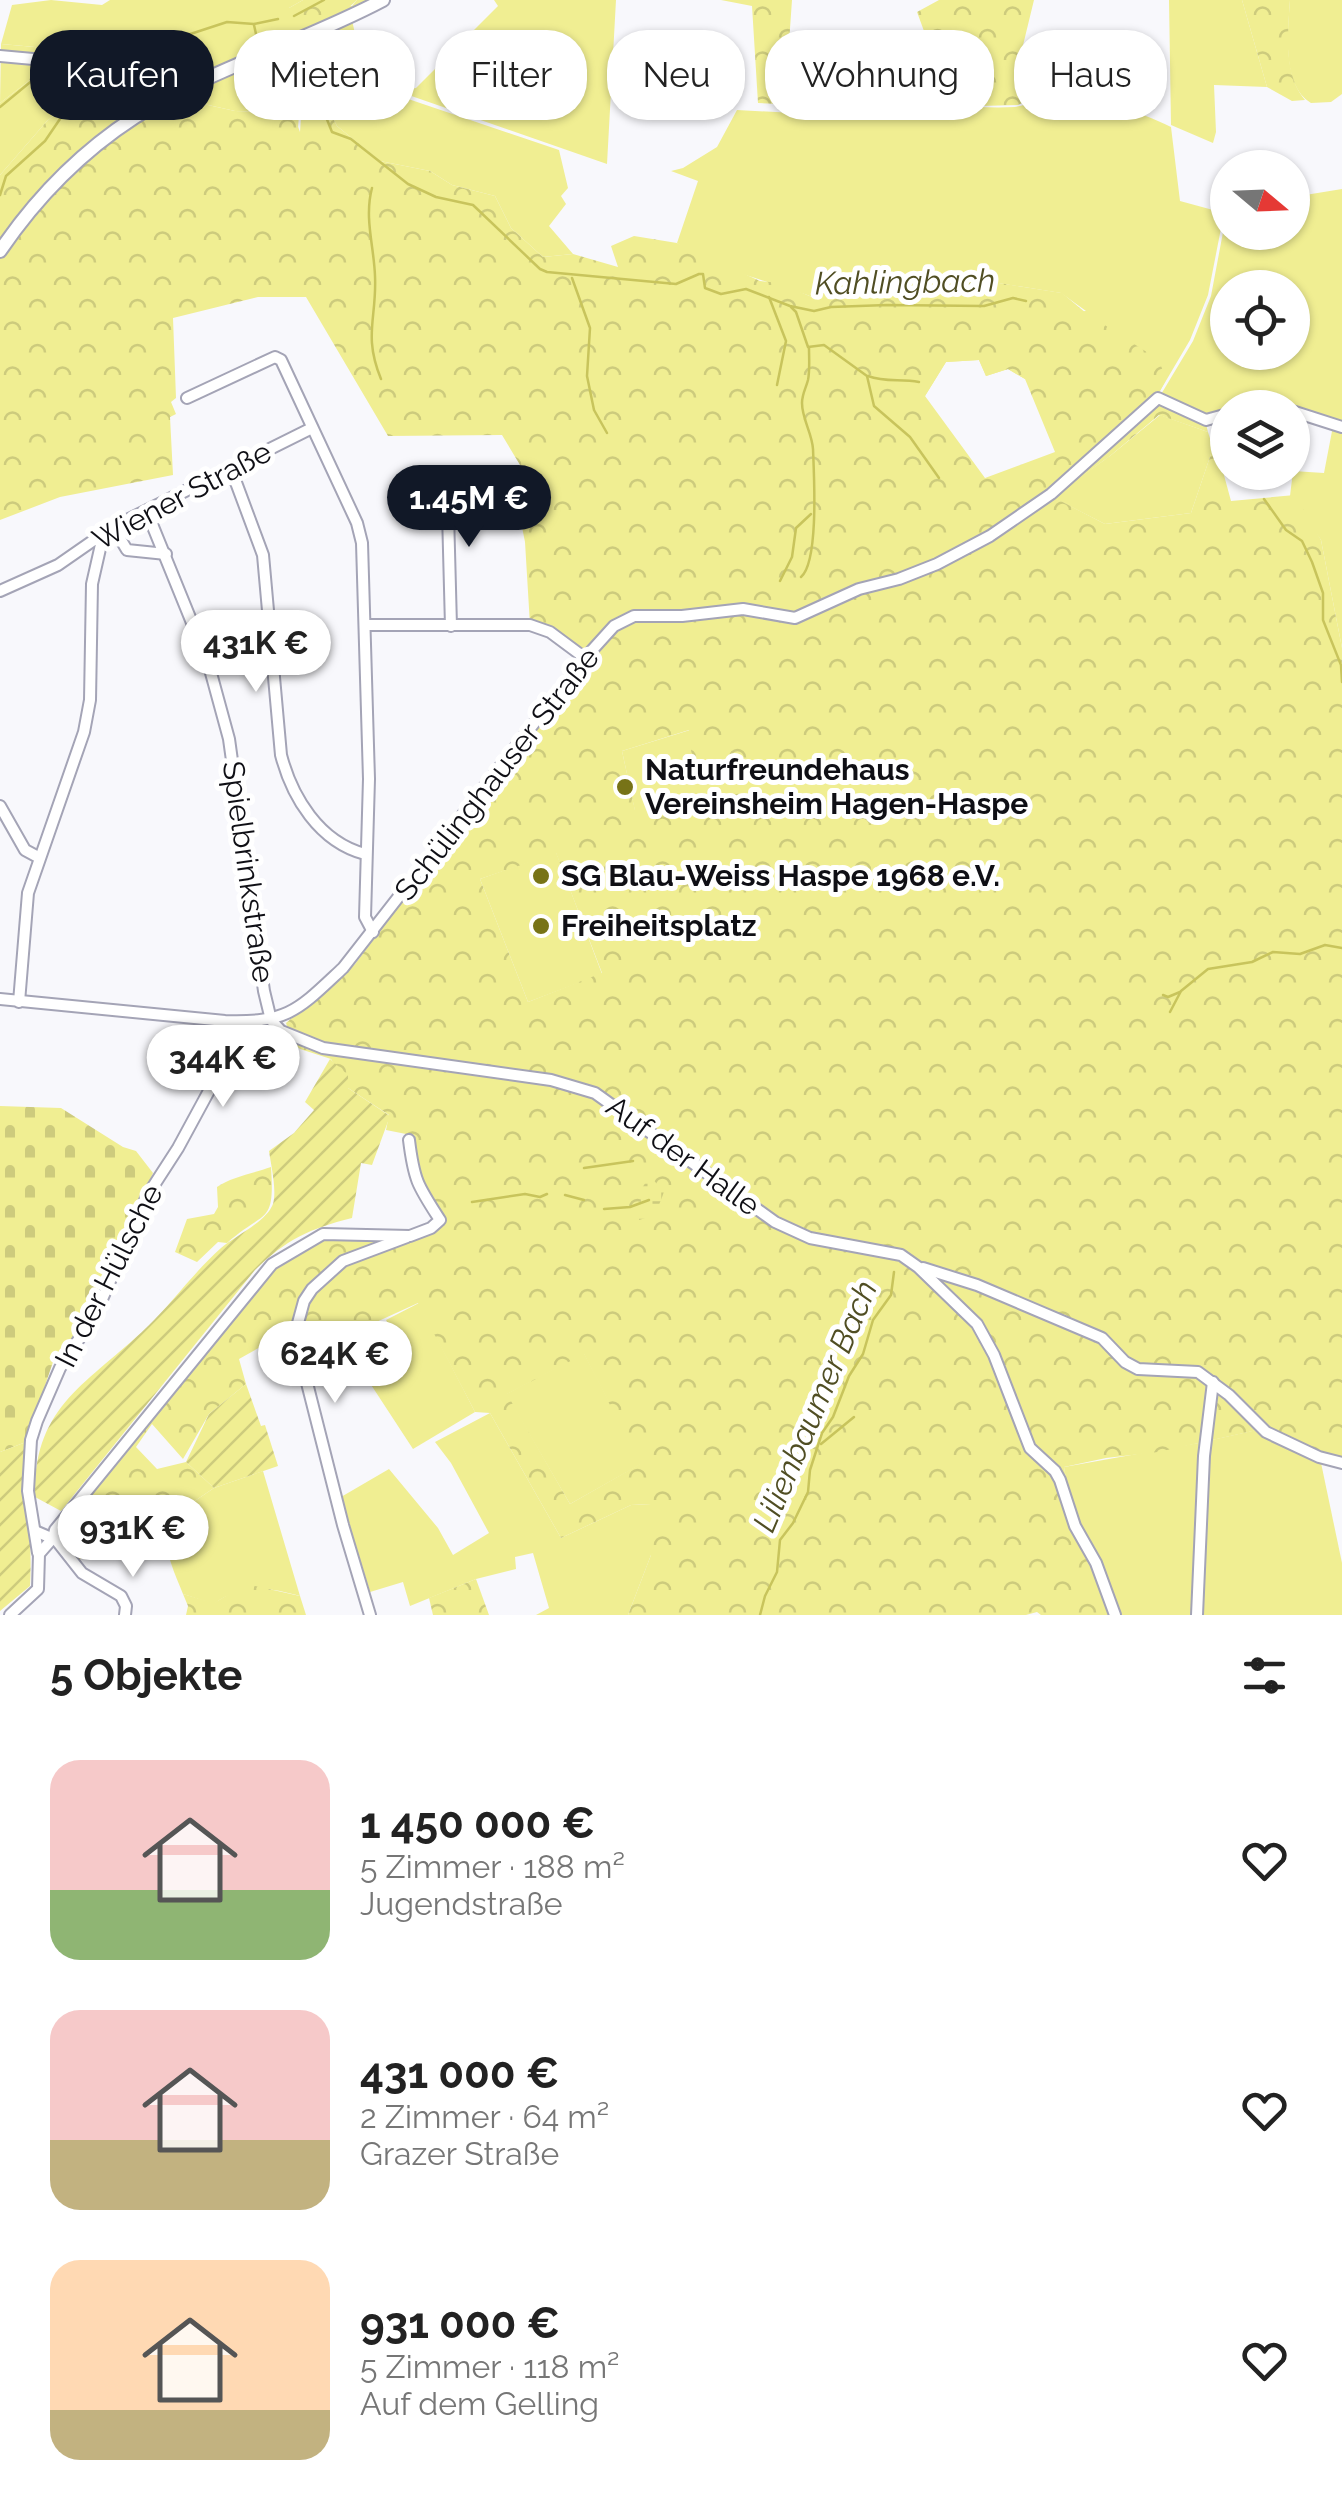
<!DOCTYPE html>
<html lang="de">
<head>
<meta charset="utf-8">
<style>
	:root { --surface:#fff; --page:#f2f2f2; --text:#222; --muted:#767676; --accent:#111827 }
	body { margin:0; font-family:Raleway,sans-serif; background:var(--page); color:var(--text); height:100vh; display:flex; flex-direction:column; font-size:38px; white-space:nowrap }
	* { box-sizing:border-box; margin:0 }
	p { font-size:32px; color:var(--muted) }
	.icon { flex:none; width:55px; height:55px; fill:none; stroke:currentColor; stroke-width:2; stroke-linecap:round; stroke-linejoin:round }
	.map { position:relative; height:1615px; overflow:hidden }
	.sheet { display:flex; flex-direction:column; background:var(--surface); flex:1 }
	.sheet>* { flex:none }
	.hud { position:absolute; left:30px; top:30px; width:1282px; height:90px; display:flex; gap:20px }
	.needle { width:65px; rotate:109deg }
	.tools { position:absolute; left:1210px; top:150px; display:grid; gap:20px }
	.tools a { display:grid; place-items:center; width:100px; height:100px; border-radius:50%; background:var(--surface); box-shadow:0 2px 8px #0004; font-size:50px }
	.price { position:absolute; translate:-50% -85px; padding:0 22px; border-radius:35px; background:#fff; color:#222; font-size:32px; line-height:65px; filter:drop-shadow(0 2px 5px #0008) }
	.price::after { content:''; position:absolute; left:50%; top:60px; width:30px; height:22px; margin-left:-15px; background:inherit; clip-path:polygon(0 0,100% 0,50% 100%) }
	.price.active { background:var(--accent); color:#fff }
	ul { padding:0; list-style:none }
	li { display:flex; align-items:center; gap:30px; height:250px; padding:0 50px }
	li span { display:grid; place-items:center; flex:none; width:280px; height:200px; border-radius:30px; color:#555 }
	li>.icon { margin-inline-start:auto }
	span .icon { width:120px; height:120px; fill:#fffc; stroke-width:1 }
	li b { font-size:42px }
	h2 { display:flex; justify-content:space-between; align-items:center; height:120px; padding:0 50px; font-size:42px }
	.tag { padding:0 35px; border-radius:40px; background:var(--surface); box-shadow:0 2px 8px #0004; font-size:35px; line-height:90px }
	.tag.active { background:var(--accent); color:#fff }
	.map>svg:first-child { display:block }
	.grass { fill:#f0ee92; fill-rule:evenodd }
	.forest { fill:url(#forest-crowns); fill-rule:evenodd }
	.wetland { fill:url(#wetland-marsh) }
	.cemetery { fill:url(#cemetery-stones) }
	.garden { fill:url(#garden-furrows) }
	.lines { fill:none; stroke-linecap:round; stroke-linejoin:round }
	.stream { stroke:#c8c45c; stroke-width:2.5 }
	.minor-casing { stroke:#a4a4b6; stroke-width:14 }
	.major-casing { stroke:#a4a4b6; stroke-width:16 }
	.minor { stroke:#fff; stroke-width:10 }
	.major { stroke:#fff; stroke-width:12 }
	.poi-dot { fill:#777317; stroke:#fff; stroke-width:4 }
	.labels { text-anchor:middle; stroke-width:10; stroke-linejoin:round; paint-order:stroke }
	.street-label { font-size:30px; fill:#0f0f15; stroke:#fff }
	.poi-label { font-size:30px; font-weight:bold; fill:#0f0f15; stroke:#fff; text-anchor:start }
	.water-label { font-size:32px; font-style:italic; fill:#504e23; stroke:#fff }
</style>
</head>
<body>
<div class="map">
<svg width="1342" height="1615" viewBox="0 0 1342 1615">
	<defs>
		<pattern id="forest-crowns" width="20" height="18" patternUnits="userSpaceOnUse" patternTransform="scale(2.5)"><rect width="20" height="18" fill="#f0ee92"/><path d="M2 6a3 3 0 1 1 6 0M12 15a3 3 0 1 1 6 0" fill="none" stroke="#cdcb7d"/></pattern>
		<pattern id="wetland-marsh" width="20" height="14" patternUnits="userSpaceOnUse" patternTransform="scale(2.5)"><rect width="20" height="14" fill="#f0ee92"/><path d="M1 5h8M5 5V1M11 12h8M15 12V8" fill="none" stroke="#cdcb7d"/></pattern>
		<pattern id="cemetery-stones" width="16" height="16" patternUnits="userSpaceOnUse" patternTransform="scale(2.5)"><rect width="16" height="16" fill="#f0ee92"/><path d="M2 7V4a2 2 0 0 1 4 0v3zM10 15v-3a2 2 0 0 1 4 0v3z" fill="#cdcb7d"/></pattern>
		<pattern id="garden-furrows" width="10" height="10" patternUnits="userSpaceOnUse" patternTransform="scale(2.5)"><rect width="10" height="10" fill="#f0ee92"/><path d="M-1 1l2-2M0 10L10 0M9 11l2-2" fill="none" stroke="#cdcb7d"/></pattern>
	</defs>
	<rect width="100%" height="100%" fill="#f8f8fc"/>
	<!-- grass -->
	<g class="grass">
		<path d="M 51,0 L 102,5 L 110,0 L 303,0 L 289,8 L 352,6 L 357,0 L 383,0 L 134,118 L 126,87 L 55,61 L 35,47 L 1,44 L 12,5 Z"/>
		<path d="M 494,0 L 616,0 L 607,164 L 397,91 L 416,88 L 498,6 Z"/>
		<path d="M 1169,0 L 1242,0 L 1267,87 L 1214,85 L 1216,132 L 1213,143 L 1171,125 Z"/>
		<path d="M 1290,0 L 1342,0 L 1342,94 L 1331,102 L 1311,103 C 1281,85 1288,30 1290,0 Z"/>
		<path d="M 352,20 L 355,34 L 327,77 L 300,102 L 298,128 L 291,113 L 235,111 L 177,98 Z"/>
		<path d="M 336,68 L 338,72 L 364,84 L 559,150 L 568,188 L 561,196 L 566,204 L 549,226 L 573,254 L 543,257 L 511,228 L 495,196 L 452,185 L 430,171 L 380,161 L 337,126 L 318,90 Z"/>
		<path d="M 88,73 L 82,92 L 47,121 L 0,175 L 0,103 L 34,77 Z"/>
		<path d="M 899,101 C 937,103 976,109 1015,107 C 1022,106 1029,103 1037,102 C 1084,94 1130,107 1171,127 L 1180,201 L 1224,213 L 1208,295 L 1190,340 L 1157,396 L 1025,379 L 1008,369 L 986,376 L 979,360 L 946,362 L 925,396 L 807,331 L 1086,311 L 1061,293 L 973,279 L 930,280 L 889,288 L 839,281 L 820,300 C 773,281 719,272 677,243 L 698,181 L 671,171 L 683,168 L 717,147 L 737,110 L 794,113 L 851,103 Z"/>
		<path d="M 1342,189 L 1342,425 L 1265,399 L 1228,408 L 1227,412 L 1213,418 L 1160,396 L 1193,341 L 1211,296 L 1227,211 L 1228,232 L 1292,232 L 1293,197 ZM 1228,288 L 1292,288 L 1292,352 L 1228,352 Z"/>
		<path d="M 1160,415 L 1208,432 L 1213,448 L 1191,513 L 1105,524 L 1052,497 L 1110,456 Z"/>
		<path d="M 1333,426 L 1342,429 L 1342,648 L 1321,540 L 1290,496 L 1293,471 L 1324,473 Z"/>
		<path d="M 690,730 L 694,779 L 635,811 L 622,751 Z"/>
		<path d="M 556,852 L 602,974 L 528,1002 L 480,879 Z"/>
		<path d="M 419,1303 L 475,1412 L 413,1449 L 364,1374 L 406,1356 L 386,1320 Z"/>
		<path d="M 584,1353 L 641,1464 L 570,1504 L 506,1394 Z"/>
		<path d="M 490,1413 L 561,1538 L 631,1505 L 651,1504 L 651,1555 L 628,1615 L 536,1615 L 549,1608 L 533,1553 L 515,1557 L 516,1569 L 476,1579 L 410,1606 L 403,1582 L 370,1592 L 341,1497 L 389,1469 L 438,1528 L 453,1555 L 489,1533 L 451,1463 L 435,1442 Z"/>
		<path d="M 1261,1429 L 1320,1458 L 1342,1563 L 1342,1615 L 1199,1615 L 1207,1441 Z"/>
		<path d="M 1204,1442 L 1195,1615 L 1116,1615 L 1070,1502 L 1064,1467 Z"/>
		<path d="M 263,1471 L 300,1596 C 269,1587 241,1583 214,1604 L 183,1594 C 173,1569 161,1545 168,1519 L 214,1488 Z"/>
	</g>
	<!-- forest -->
	<g class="forest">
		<path d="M 303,0 L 357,0 C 341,17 311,23 289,21 L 289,8 Z"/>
		<path d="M 721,0 L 792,0 L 789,43 L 801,105 L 758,103 L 752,6 Z"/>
		<path d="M 939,0 L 1034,0 L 1017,70 L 1033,98 L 1018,105 L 980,106 L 958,99 L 935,61 L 917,12 Z"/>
		<path d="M 1242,0 L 1290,0 C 1288,32 1283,74 1305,100 L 1292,101 L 1267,87 Z"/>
		<path d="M 1,44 L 35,47 L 55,61 L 79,54 L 114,66 L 134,118 L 172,97 L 235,111 L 293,113 L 300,132 L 302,102 L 318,90 L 337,126 L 380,161 L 430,171 L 452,185 L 495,196 L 511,228 L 543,257 L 573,254 L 618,267 L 611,246 L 634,236 L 677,243 L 760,281 L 779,283 L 819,300 L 839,281 L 889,288 L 930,280 L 973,279 L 1062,293 L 1086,313 L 1159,360 L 1166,380 L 1157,396 L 1205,420 L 1208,432 L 1159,415 L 1110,456 L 1053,497 L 1105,524 L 1191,513 L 1215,442 L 1231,501 L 1295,495 L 1321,540 L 1342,648 L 1342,1462 L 1262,1429 L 1158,1452 L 1106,1458 L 1064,1467 L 1070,1502 L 1113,1615 L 1041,1615 L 1037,1612 L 1026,1615 L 628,1615 L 651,1555 L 651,1504 L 631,1505 L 561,1538 L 490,1413 L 475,1412 L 418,1303 L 372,1324 L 356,1337 L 306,1365 L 292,1329 L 239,1359 L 246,1384 L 209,1414 L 183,1459 L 152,1424 L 136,1447 L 157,1469 L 186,1462 L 214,1488 L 168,1519 L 164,1534 L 169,1560 L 138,1519 L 77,1561 L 58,1530 L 276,1265 L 324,1235 L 410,1238 L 436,1227 L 431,1201 L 414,1167 L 411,1135 L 386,1130 L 389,1115 L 348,1088 L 331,1059 L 300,1049 L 287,1037 L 289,1031 L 286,1023 L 355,964 L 585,658 L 530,625 L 525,542 L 517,502 L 523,470 L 502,435 L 388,436 L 306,297 L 258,297 L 173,318 L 176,398 L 171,402 L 176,414 L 170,417 L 173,475 L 60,497 L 0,520 L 0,175 L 47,121 L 82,92 L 88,74 L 34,77 L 0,103 ZM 979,360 L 986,376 L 1008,369 L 1025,379 L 1055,452 L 985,478 L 925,396 L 946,362 ZM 689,730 L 694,778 L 635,810 L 622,751 ZM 556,853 L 602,973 L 528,1002 L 480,879 ZM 584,1354 L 640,1464 L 570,1504 L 507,1394 Z"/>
		<path d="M 271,1167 C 275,1226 265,1209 227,1243 L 218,1242 L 197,1262 L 175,1252 L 187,1219 L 214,1214 L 218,1207 L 217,1187 C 231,1177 254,1173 271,1167 Z"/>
		<path d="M 476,1579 L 489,1615 L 433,1615 L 429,1598 Z"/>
		<path d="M 246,1584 L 300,1596 L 306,1615 L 186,1615 L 188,1606 L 183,1594 L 214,1603 Z"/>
	</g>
	<!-- wetland -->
	<path class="wetland" d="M 650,1176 L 664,1192 L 655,1215 L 639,1220 L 642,1188 Z"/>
	<!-- cemetery -->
	<path class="cemetery" d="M 0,1106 L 61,1108 L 123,1147 L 136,1151 L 153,1173 L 92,1307 L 61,1357 L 53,1362 L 26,1442 L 0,1452 Z"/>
	<!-- garden -->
	<g class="garden">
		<path d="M 330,1059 L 348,1075 L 348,1088 L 390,1116 L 372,1165 L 361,1163 L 352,1218 C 309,1229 287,1239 255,1270 L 61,1511 L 35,1497 C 33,1405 88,1384 147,1327 C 173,1302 194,1272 221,1248 C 235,1236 266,1222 273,1204 C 277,1190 271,1165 269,1151 L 294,1133 L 314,1110 L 305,1102 Z"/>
		<path d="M 246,1384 L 261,1426 L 265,1425 L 278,1466 L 214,1488 L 186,1462 L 209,1414 Z"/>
		<path d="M 26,1442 C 24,1490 33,1538 30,1586 L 0,1611 L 0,1452 Z"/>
	</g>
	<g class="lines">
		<!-- stream -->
		<g class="stream">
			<path d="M 294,16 L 324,0"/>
			<path d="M 254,25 L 258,43"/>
			<path d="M 103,56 L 120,54 L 147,42 L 169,41 L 227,22 L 254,24 L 278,19"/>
			<path d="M 269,67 L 276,75 L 300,87"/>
			<path d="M 0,107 L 34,79 L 73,66"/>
			<path d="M 322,107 L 332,132 L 351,139 L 408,184 L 436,197 L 473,205 L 540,269 L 547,272 L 676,284 L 699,274 L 703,274 L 705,288 L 721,294 L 746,289 L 790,306 L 814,311 L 831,307 L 887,305 L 984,306 L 1013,298 L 1026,301"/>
			<path d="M 372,188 C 364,218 374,246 375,276 C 377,318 363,335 381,379"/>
			<path d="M 0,195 L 6,176 L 45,141 L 62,116 L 93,91 L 100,63"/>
			<path d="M 572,278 L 590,328 L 587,376 L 594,410 L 607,433"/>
			<path d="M 769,297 L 786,341 L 777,385"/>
			<path d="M 791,307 L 796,312 L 808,347 L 824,345 L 867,376 L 874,406 L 910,437 L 939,478"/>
			<path d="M 868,376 C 886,383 901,378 919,382"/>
			<path d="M 1264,499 L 1286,530 L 1302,541 L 1312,562 L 1323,593 L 1323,620 L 1341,665 L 1342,682"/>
			<path d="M 801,577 C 819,562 814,475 813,449 C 812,433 802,419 802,403 C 802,394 806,388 808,380 C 810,370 809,358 809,348"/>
			<path d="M 780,581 L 792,557 L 796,528 L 811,514"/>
			<path d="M 1163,995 L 1168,997 L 1180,992"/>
			<path d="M 1170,1012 L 1181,991 L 1208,969 L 1252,962 L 1273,952 L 1300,954 L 1325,945 L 1342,948"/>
			<path d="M 584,1168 L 633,1161"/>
			<path d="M 565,1195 L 584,1200"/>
			<path d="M 472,1202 L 525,1194 L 540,1197 L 547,1194"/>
			<path d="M 604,1209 L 630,1207 L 649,1200"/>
			<path d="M 821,1444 L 854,1417"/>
			<path d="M 760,1615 L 765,1596 L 777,1572 L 780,1540 L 793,1523 L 808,1492 L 810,1470 L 822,1433 L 833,1417 L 849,1376 L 863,1354 L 873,1320 L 891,1295 L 894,1272"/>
		</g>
		<!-- minor casing -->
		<g class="minor-casing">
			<g id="minor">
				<path d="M 0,56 L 55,61 L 82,57 L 106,61 L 122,75 L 134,118"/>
				<path d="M 187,398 L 275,357 L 281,360 L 357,523 L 362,543 L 369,779 L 365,917 L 373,932"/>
				<path d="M 1239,408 L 1254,400 L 1283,408"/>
				<path d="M 1292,411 L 1342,427"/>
				<path d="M 231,469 L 263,555 L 281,755 C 292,797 319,842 365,854"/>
				<path d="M 447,475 L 451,626"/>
				<path d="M 147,512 L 208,662 L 229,739 L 264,991 L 271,1020 L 281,1031 L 323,1048 L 551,1080 L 595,1093 L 775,1222 L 810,1238 L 901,1255 L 918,1267 L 977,1324 L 994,1355 L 1030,1448 L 1055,1471 L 1060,1480 L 1075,1526 L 1096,1563 L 1115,1615"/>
				<path d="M 118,525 L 121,540 L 127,550 L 166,554"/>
				<path d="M 0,591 L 58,565 L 94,540 L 102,540 L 129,519 L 312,428"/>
				<path d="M 365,625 L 530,625 L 550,632 L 585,658"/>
				<path d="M 0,806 L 25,850 L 38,857"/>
				<path d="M 0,999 L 225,1021 C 289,1023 298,1010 343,968 L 585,658 L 614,626 L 634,616 L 682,616 L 743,609 L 795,618 L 859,589 L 899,579 L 937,564 L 990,536 L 1051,494 L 1158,398 L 1206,420 L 1228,414"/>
				<path d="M 19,1002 L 28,893 L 84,732 L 90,700 L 92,584 L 102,540"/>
				<path d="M 923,1268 L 977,1285 L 1102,1338 L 1125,1362 L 1138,1369 L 1198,1372 L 1229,1395 L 1266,1432 L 1319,1457 L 1342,1463"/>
				<path d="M 35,1531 L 56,1540 L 82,1573 L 121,1596 L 126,1606 L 125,1615"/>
				<path d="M 38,1553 L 28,1491 L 31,1440 L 37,1421 L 60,1368 L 96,1313 L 147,1196 L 178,1148 L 223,1065 L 245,1032 L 258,1022"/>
				<path d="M 10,1615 L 38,1589 L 39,1554 L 53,1538 L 55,1530 L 272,1264 L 323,1234 L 410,1236 L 431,1228 L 440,1220 C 418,1186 414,1181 409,1140"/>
				<path d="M 370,1615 L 343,1525 L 306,1379 L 298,1323 L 304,1301 L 312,1289 L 343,1261 L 407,1237"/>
				<path d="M 1197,1615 L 1204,1456 L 1213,1382"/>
			</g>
		</g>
		<!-- major casing -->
		<g class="major-casing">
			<path id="major" d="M 0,251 C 36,198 81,152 135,117 C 212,68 302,43 383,0"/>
		</g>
		<!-- minor -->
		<use href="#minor" class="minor"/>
		<!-- major -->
		<use href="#major" class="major"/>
	</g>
	<!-- markers -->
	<g class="poi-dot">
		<circle cx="625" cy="787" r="10"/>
		<circle cx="541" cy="876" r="10"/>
		<circle cx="541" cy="926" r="10"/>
	</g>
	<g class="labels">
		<!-- street labels -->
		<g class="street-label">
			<text transform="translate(182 496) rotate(-28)" y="10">Wiener Straße</text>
			<text transform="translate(497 774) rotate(-52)" y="10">Schülinghauser Straße</text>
			<text transform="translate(248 872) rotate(82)" y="10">Spielbrinkstraße</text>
			<text transform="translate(683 1156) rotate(36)" y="10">Auf der Halle</text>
			<text transform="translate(109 1276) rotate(-63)" y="10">In der Hülsche</text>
		</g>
		<!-- poi labels -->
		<g class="poi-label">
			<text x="645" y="780">Naturfreundehaus<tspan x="645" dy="34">Vereinsheim Hagen-Haspe</tspan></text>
			<text x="561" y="886">SG Blau-Weiss Haspe 1968 e.V.</text>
			<text x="561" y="936">Freiheitsplatz</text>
		</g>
		<!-- water labels -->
		<g class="water-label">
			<text transform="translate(905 282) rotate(-1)" y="11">Kahlingbach</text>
			<text transform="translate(815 1406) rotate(-67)" y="11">Lilienbaumer Bach</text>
		</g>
	</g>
</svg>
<div class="tools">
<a><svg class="needle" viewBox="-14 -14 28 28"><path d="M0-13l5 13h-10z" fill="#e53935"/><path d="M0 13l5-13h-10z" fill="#767676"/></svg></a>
<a><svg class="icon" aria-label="locate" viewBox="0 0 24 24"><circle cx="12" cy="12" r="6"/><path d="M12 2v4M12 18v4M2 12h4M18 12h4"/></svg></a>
<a><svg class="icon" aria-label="layers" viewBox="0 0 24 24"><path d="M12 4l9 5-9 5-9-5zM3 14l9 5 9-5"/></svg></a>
</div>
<b class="price active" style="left:469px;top:550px">1.45M €</b>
<b class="price" style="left:256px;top:695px">431K €</b>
<b class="price" style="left:223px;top:1110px">344K €</b>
<b class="price" style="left:335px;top:1406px">624K €</b>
<b class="price" style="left:133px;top:1580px">931K €</b>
<div class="hud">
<a class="tag active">Kaufen</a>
<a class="tag">Mieten</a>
<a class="tag">Filter</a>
<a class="tag">Neu</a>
<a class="tag">Wohnung</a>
<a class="tag">Haus</a>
</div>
</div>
<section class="sheet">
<h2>5 Objekte<svg class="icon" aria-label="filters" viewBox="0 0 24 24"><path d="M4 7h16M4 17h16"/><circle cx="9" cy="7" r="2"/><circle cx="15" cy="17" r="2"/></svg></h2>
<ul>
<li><span style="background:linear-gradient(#f6c9c9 65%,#8fb573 0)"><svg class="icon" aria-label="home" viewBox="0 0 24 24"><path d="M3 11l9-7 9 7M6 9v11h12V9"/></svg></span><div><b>1 450 000 €</b><p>5 Zimmer · 188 m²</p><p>Jugendstraße</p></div><svg class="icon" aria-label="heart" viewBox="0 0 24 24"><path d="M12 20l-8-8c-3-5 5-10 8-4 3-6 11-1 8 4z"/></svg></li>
<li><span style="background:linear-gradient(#f6c9c9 65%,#c2b280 0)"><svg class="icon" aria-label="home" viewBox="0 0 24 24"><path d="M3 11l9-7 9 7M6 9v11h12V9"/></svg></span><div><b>431 000 €</b><p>2 Zimmer · 64 m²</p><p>Grazer Straße</p></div><svg class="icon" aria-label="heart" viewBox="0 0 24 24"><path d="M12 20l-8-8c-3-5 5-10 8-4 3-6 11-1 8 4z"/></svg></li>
<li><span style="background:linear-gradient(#ffd9b3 75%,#c2b280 0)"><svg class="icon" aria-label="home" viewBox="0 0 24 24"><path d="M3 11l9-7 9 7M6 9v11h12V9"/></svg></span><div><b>931 000 €</b><p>5 Zimmer · 118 m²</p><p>Auf dem Gelling</p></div><svg class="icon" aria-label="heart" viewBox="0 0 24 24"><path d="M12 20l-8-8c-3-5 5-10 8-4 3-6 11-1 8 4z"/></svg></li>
</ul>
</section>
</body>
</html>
